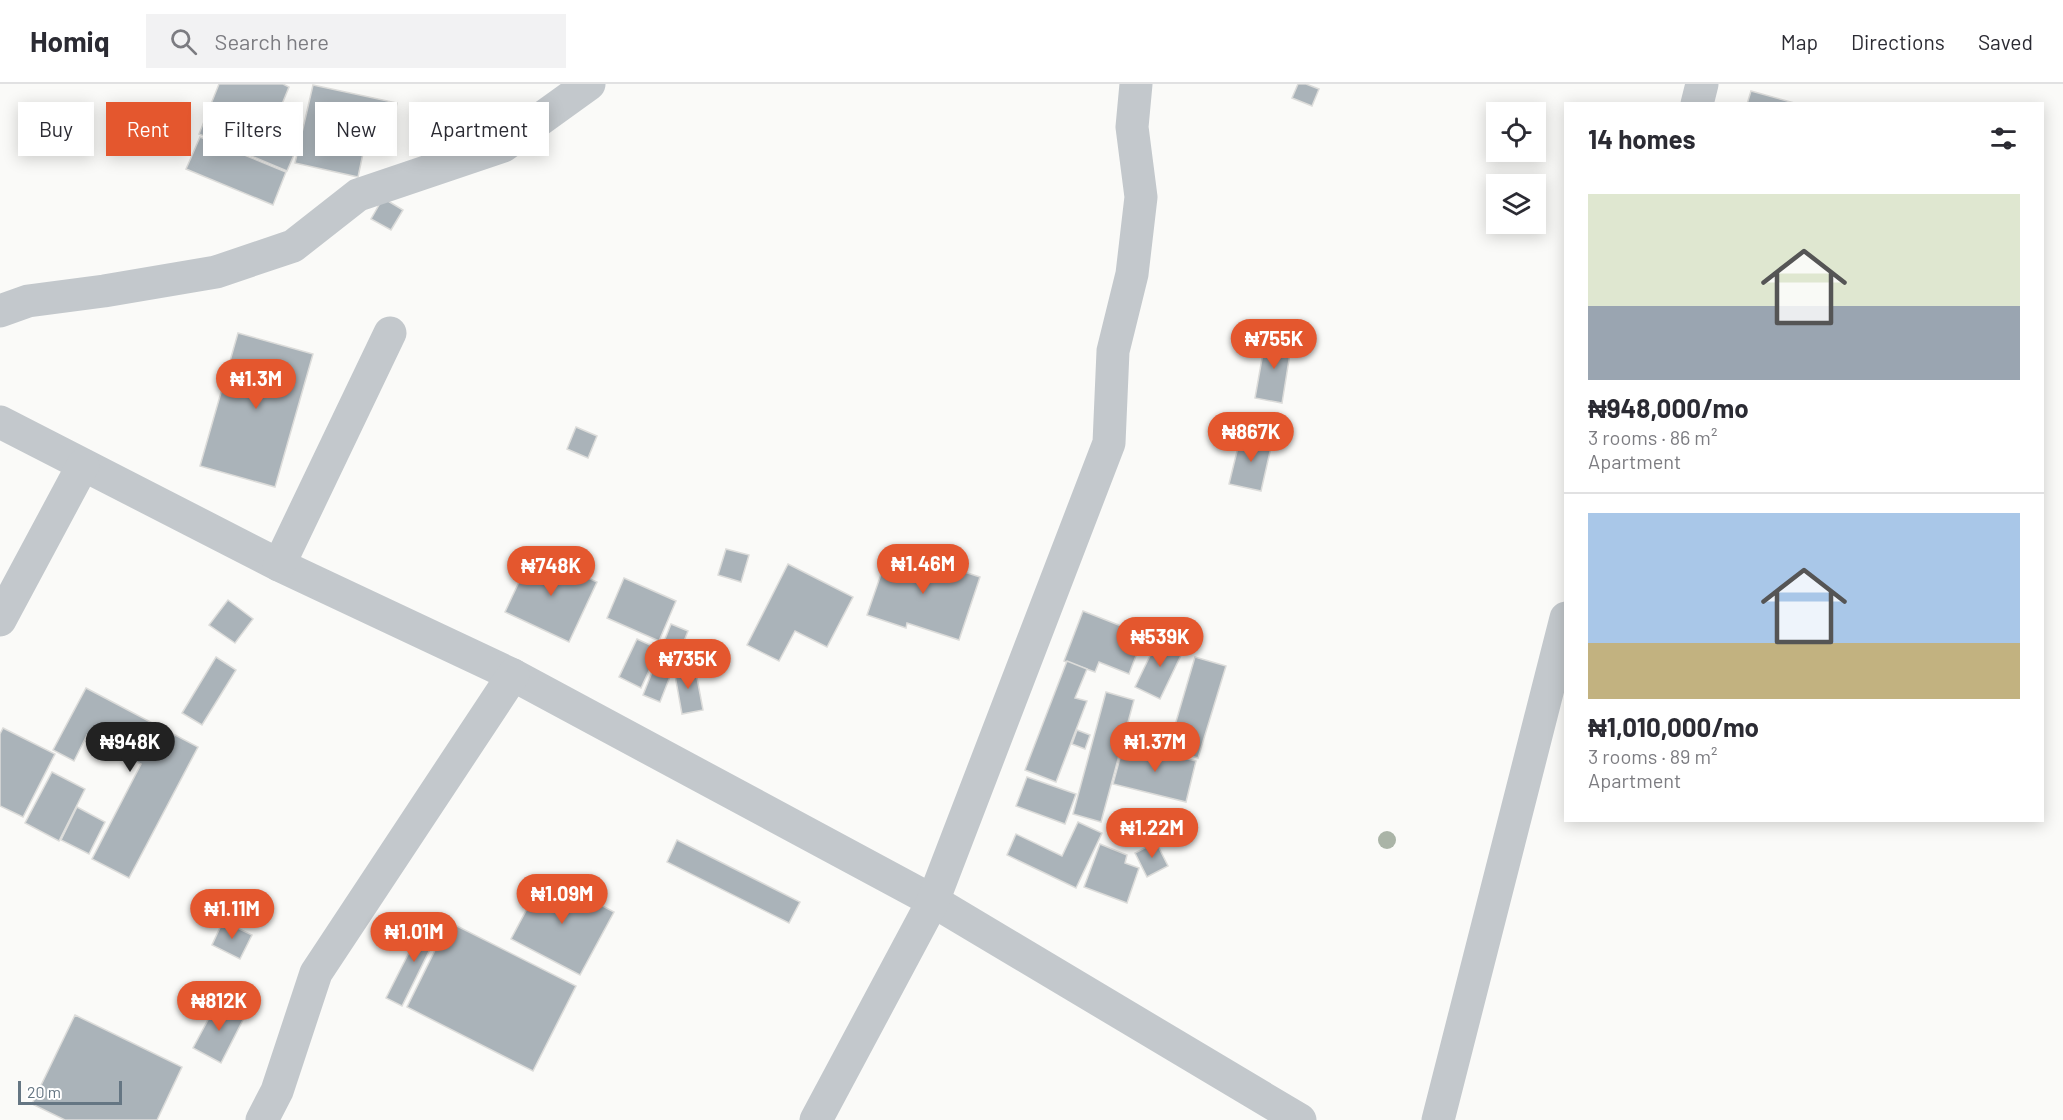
<!DOCTYPE html>
<html lang="en">
<head>
<meta charset="utf-8">
<style>
	:root { --surface:#fff; --page:#f2f2f3; --text:#2b2b33; --muted:#7c7c81; --line:#e1e1e2; --accent:#e4572e }
	body { margin:0; font-family:Barlow,sans-serif; background:var(--page); color:var(--text); height:100vh; display:flex; flex-direction:column; font-size:22px; white-space:nowrap }
	* { box-sizing:border-box; margin:0 }
	p { font-size:20px; color:var(--muted) }
	.icon { flex:none; width:33px; height:33px; fill:none; stroke:currentColor; stroke-width:2; stroke-linecap:round; stroke-linejoin:round }
	.map { position:relative; flex:1; overflow:hidden }
	.drawer { position:absolute; left:1564px; top:18px; width:480px; height:720px; display:flex; flex-direction:column; background:var(--surface); border-radius:0px; box-shadow:0 3px 15px #0003 }
	.drawer>* { flex:none }
	.banner { position:absolute; left:18px; top:18px; width:570px; height:54px; display:flex; gap:12px }
	.tools { position:absolute; left:1486px; top:18px; display:grid; gap:12px }
	.tools a { display:grid; place-items:center; width:60px; height:60px; border-radius:0px; background:var(--surface); box-shadow:0 3px 15px #0003; font-size:30px }
	.scale { position:absolute; left:18px; bottom:15px; width:104px; box-sizing:border-box; padding-left:6px; border:3px solid #657683; border-top:0; font-size:16px; line-height:21px; white-space:nowrap; color:#657683; -webkit-text-stroke:4px #fff; paint-order:stroke }
	.price { position:absolute; translate:-50% -51px; padding:0 14px; border-radius:21px; background:var(--accent); color:#fff; font-size:20px; line-height:39px; filter:drop-shadow(0 2px 3px #0008) }
	.price::after { content:''; position:absolute; left:50%; top:36px; width:18px; height:14px; margin-left:-9px; background:inherit; clip-path:polygon(0 0,100% 0,50% 100%) }
	.price.on { background:#222; color:#fff }
	ul { padding:0; list-style:none }
	li { display:grid; align-content:center; gap:12px; height:318px; padding:0 24px }
	li+li { border-top:2px solid var(--line) }
	li span { display:grid; place-items:center; height:186px; border-radius:0px; color:#555 }
	li>.icon { margin-inline-start:auto }
	span .icon { width:108px; height:108px; fill:#fffc; stroke-width:1 }
	li b { font-size:26px }
	h2 { display:flex; justify-content:space-between; align-items:center; height:72px; padding:0 24px; font-size:26px }
	.chip { padding:0 21px; border-radius:0px; background:var(--surface); box-shadow:0 3px 15px #0003; font-size:21px; line-height:54px }
	.chip.on { background:var(--accent); color:#fff }
	header { display:flex; align-items:center; gap:36px; box-sizing:border-box; height:84px; padding:0 30px; background:var(--surface); border-bottom:2px solid var(--line) }
	header strong { font-size:28px }
	nav { display:flex; gap:33px; margin-inline-start:auto; font-size:21px }
	.search { width:420px; height:54px; background:var(--page); display:flex; align-items:center; gap:15px; box-sizing:border-box; padding:0 21px; border-radius:0px; color:var(--muted); font-size:22px }
	.map>svg:first-child { display:block }
	.building { fill:#aab3b9; stroke:#dcdcda; stroke-width:1.5 }
	.lines { fill:none; stroke-linecap:round; stroke-linejoin:round }
	.minor { stroke:#c3c8cc; stroke-width:33 }
	.tree { fill:#aab4a7 }
</style>
</head>
<body>
<header>
<strong>Homiq</strong>
<div class="search"><svg class="icon" aria-label="search" viewBox="0 0 24 24"><circle cx="10" cy="10" r="6"/><path d="M15 15l6 6"/></svg>Search here</div>
<nav><a>Map</a><a>Directions</a><a>Saved</a></nav>
</header>
<div class="map">
<svg width="2063" height="1036" viewBox="0 0 2063 1036">
	<rect width="100%" height="100%" fill="#fafaf8"/>
	<!-- building -->
	<g class="building">
		<path d="M 219,0 L 283,0 L 289,3 L 271,47 L 299,59 L 287,87 L 199,50 Z"/>
		<path d="M 1298,0 L 1306,0 L 1319,5 L 1312,22 L 1292,14 Z"/>
		<path d="M 313,1 L 397,19 L 387,65 L 365,60 L 358,93 L 295,79 Z"/>
		<path d="M 1751,7 L 1798,20 L 1747,20 Z"/>
		<path d="M 200,53 L 286,88 L 273,121 L 186,85 Z"/>
		<path d="M 383,114 L 403,126 L 391,146 L 371,135 Z"/>
		<path d="M 238,249 L 313,270 L 275,403 L 200,382 Z"/>
		<path d="M 1266,252 L 1292,257 L 1282,319 L 1255,314 Z"/>
		<path d="M 576,343 L 597,352 L 588,374 L 567,365 Z"/>
		<path d="M 1241,351 L 1272,359 L 1261,407 L 1229,400 Z"/>
		<path d="M 890,464 L 980,493 L 959,556 L 907,539 L 906,544 L 867,531 Z"/>
		<path d="M 726,465 L 749,471 L 741,498 L 718,491 Z"/>
		<path d="M 533,468 L 597,498 L 569,558 L 505,528 Z"/>
		<path d="M 788,480 L 853,513 L 827,563 L 795,547 L 779,577 L 747,561 Z"/>
		<path d="M 624,494 L 676,517 L 659,557 L 607,534 Z"/>
		<path d="M 228,516 L 253,535 L 235,559 L 209,541 Z"/>
		<path d="M 1083,527 L 1144,551 L 1129,590 L 1099,578 L 1095,588 L 1064,577 Z"/>
		<path d="M 671,540 L 688,547 L 660,618 L 643,611 Z"/>
		<path d="M 1159,553 L 1184,565 L 1160,615 L 1135,603 Z"/>
		<path d="M 637,555 L 659,565 L 641,604 L 619,593 Z"/>
		<path d="M 216,573 L 236,586 L 202,641 L 182,629 Z"/>
		<path d="M 1195,573 L 1226,582 L 1198,674 L 1168,665 Z"/>
		<path d="M 1067,577 L 1087,585 L 1075,614 L 1087,617 L 1056,698 L 1025,686 Z"/>
		<path d="M 695,583 L 703,626 L 682,630 L 674,586 Z"/>
		<path d="M 86,604 L 198,663 L 129,794 L 92,775 L 141,680 L 87,651 L 74,677 L 53,666 Z"/>
		<path d="M 1106,608 L 1134,616 L 1101,738 L 1073,730 Z"/>
		<path d="M 3,644 L 55,670 L 23,733 L 0,722 L 0,650 Z"/>
		<path d="M 1077,646 L 1090,651 L 1085,665 L 1072,660 Z"/>
		<path d="M 1124,659 L 1196,677 L 1186,718 L 1113,700 Z"/>
		<path d="M 52,688 L 85,705 L 59,757 L 25,739 Z"/>
		<path d="M 1027,693 L 1076,710 L 1065,740 L 1016,722 Z"/>
		<path d="M 77,723 L 105,738 L 89,770 L 61,756 Z"/>
		<path d="M 1078,738 L 1102,749 L 1076,804 L 1007,771 L 1016,750 L 1062,772 Z"/>
		<path d="M 677,756 L 800,818 L 789,839 L 667,778 Z"/>
		<path d="M 1156,758 L 1168,782 L 1147,793 L 1135,769 Z"/>
		<path d="M 1100,760 L 1127,771 L 1125,779 L 1139,784 L 1127,819 L 1084,803 Z"/>
		<path d="M 545,791 L 614,828 L 580,891 L 511,855 Z"/>
		<path d="M 426,835 L 441,843 L 402,922 L 386,914 Z"/>
		<path d="M 223,837 L 252,851 L 240,875 L 212,861 Z"/>
		<path d="M 449,838 L 576,902 L 533,987 L 407,923 Z"/>
		<path d="M 218,917 L 245,932 L 221,979 L 193,964 Z"/>
		<path d="M 75,931 L 182,983 L 157,1036 L 65,1036 L 32,1020 Z"/>
	</g>
	<g class="lines">
		<!-- minor -->
		<g class="minor">
			<path d="M 1697,20 L 1702,0"/>
			<path d="M 0,227 L 28,217 L 104,207 L 216,188 L 293,162 L 358,111 L 503,62 L 589,0"/>
			<path d="M 0,338 L 279,481 L 513,591 L 933,817 L 1300,1036"/>
			<path d="M 279,481 L 390,249"/>
			<path d="M 0,536 L 83,381"/>
			<path d="M 262,1036 L 277,1007 L 316,889 L 513,591"/>
			<path d="M 816,1036 L 933,817 L 1109,359 L 1113,267 L 1132,190 L 1141,113 L 1132,43 L 1136,0"/>
			<path d="M 1438,1036 L 1566,534"/>
		</g>
	</g>
	<!-- trees -->
	<circle class="tree" cx="1387" cy="756" r="9"/>
</svg>
<div class="tools">
<a><svg class="icon" aria-label="locate" viewBox="0 0 24 24"><circle cx="12" cy="12" r="6"/><path d="M12 2v4M12 18v4M2 12h4M18 12h4"/></svg></a>
<a><svg class="icon" aria-label="layers" viewBox="0 0 24 24"><path d="M12 4l9 5-9 5-9-5zM3 14l9 5 9-5"/></svg></a>
</div>
<div class="scale">20 m</div>
<b class="price" style="left:1274px;top:286px">₦755K</b>
<b class="price" style="left:256px;top:326px">₦1.3M</b>
<b class="price" style="left:1251px;top:379px">₦867K</b>
<b class="price" style="left:923px;top:511px">₦1.46M</b>
<b class="price" style="left:551px;top:513px">₦748K</b>
<b class="price" style="left:1160px;top:584px">₦539K</b>
<b class="price" style="left:688px;top:606px">₦735K</b>
<b class="price on" style="left:130px;top:689px">₦948K</b>
<b class="price" style="left:1155px;top:689px">₦1.37M</b>
<b class="price" style="left:1152px;top:775px">₦1.22M</b>
<b class="price" style="left:562px;top:841px">₦1.09M</b>
<b class="price" style="left:232px;top:856px">₦1.11M</b>
<b class="price" style="left:414px;top:879px">₦1.01M</b>
<b class="price" style="left:219px;top:948px">₦812K</b>
<div class="banner">
<a class="chip">Buy</a>
<a class="chip on">Rent</a>
<a class="chip">Filters</a>
<a class="chip">New</a>
<a class="chip">Apartment</a>
</div>
<section class="drawer">
<h2>14 homes<svg class="icon" aria-label="filters" viewBox="0 0 24 24"><path d="M4 7h16M4 17h16"/><circle cx="9" cy="7" r="2"/><circle cx="15" cy="17" r="2"/></svg></h2>
<ul>
<li><span style="background:linear-gradient(#dfe7d0 60%,#9aa5b1 0)"><svg class="icon" aria-label="home" viewBox="0 0 24 24"><path d="M3 11l9-7 9 7M6 9v11h12V9"/></svg></span><div><b>₦948,000/mo</b><p>3 rooms · 86 m²</p><p>Apartment</p></div></li>
<li><span style="background:linear-gradient(#a9c7e8 70%,#c2b280 0)"><svg class="icon" aria-label="home" viewBox="0 0 24 24"><path d="M3 11l9-7 9 7M6 9v11h12V9"/></svg></span><div><b>₦1,010,000/mo</b><p>3 rooms · 89 m²</p><p>Apartment</p></div></li>
</ul>
</section>
</div>
</body>
</html>
